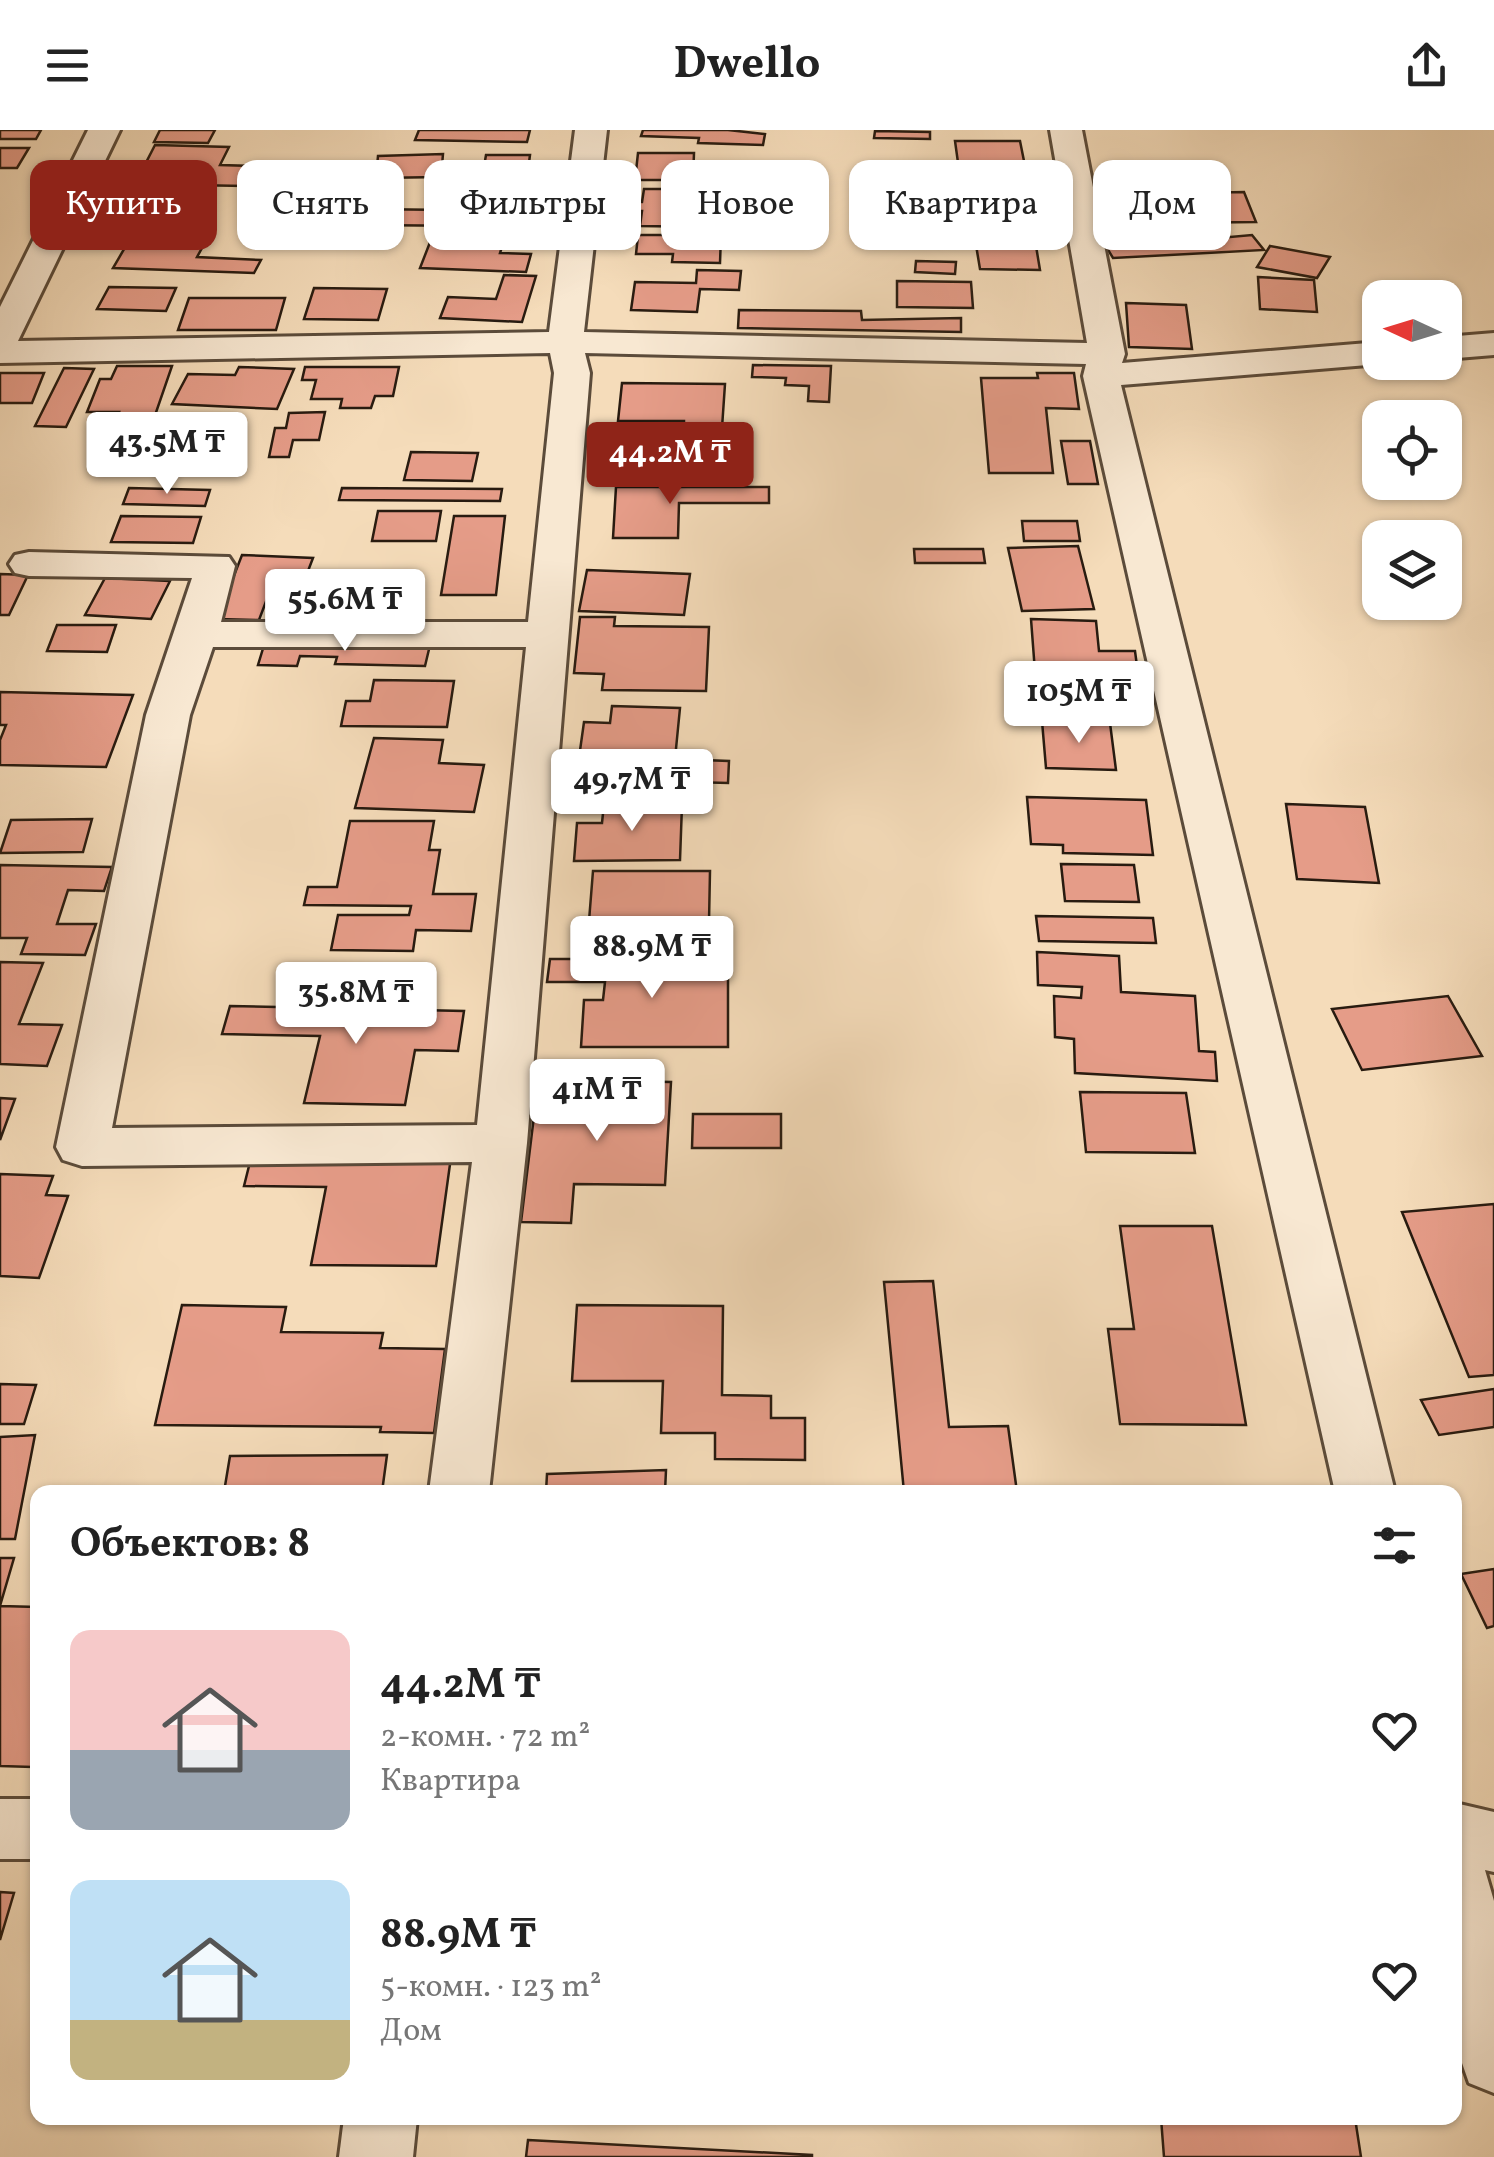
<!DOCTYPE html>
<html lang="ru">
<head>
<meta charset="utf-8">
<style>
	:root { --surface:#fff; --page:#f2f2f2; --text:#222; --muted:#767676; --accent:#8f2418 }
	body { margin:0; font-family:Vollkorn,serif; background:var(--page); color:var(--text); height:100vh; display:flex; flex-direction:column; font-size:38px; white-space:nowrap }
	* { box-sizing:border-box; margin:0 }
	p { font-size:32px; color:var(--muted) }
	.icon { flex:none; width:55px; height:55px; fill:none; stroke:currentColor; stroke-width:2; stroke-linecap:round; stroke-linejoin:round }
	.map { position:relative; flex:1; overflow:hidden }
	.details { position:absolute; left:30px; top:1355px; width:1432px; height:640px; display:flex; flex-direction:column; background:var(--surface); border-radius:20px; box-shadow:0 2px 8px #0004 }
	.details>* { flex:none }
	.top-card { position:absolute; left:30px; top:30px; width:1435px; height:90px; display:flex; gap:20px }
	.needle { width:65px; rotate:274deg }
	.buttons { position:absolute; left:1362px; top:150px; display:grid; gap:20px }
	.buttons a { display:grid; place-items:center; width:100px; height:100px; border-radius:20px; background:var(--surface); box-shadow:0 2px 8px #0004; font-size:50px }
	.price { position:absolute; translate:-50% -85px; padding:0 22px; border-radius:10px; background:#fff; color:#222; font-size:32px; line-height:65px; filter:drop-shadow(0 2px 5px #0008) }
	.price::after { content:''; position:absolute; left:50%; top:60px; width:30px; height:22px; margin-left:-15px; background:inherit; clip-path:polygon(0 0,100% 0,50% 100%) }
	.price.selected { background:var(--accent); color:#fff }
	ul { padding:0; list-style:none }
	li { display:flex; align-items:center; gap:30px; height:250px; padding:0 40px }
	li span { display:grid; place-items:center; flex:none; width:280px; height:200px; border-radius:20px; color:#555 }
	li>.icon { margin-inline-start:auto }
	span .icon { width:120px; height:120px; fill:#fffc; stroke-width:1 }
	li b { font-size:42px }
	h2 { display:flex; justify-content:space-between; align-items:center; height:120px; padding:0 40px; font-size:42px }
	.pill { padding:0 35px; border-radius:20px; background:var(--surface); box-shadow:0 2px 8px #0004; font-size:35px; line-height:90px }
	.pill.selected { background:var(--accent); color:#fff }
	header { display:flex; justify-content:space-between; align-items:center; height:130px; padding:0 40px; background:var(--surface); font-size:45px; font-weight:700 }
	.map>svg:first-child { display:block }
	.building { fill:#e59c88; stroke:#281b10; stroke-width:2.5 }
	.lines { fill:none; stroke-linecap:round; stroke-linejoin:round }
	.street-casing { stroke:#5b4b3a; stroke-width:6 }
	.street { fill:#f8e8d2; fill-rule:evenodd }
</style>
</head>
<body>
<header><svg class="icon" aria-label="menu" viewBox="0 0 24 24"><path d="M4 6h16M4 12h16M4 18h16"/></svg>Dwello<svg class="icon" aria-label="share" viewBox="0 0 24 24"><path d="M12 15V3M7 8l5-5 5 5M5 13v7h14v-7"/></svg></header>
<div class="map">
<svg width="1494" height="2027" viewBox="0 0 1494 2027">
	<rect width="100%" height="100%" fill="#f5dcba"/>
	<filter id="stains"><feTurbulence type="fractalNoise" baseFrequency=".002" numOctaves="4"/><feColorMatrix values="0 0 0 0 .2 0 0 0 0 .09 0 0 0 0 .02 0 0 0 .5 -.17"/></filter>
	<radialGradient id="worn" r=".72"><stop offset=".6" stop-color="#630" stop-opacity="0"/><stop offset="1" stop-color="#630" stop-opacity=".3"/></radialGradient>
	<!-- building -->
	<g class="building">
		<path d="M 0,0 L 41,0 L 36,9 L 0,9 Z"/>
		<path d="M 160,0 L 215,0 L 208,13 L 154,12 Z"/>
		<path d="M 419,0 L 530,0 L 527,12 L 415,10 Z"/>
		<path d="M 643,0 L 728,0 L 765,4 L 763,15 L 698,13 L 699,8 L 641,6 Z"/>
		<path d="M 875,1 L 930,2 L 930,9 L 874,8 Z"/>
		<path d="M 955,11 L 1020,11 L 1027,46 L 960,47 Z"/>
		<path d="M 155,15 L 229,17 L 220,35 L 254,36 L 245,56 L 135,54 Z"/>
		<path d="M 0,18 L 29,18 L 17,38 L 0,38 Z"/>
		<path d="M 638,23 L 694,23 L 693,50 L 635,50 Z"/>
		<path d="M 443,24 L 441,47 L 376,48 L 378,26 Z"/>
		<path d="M 486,25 L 530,25 L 527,48 L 482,48 Z"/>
		<path d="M 1200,36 L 1206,52 L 1194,52 L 1198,63 L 1244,62 L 1256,92 L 1173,93 L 1164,69 L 1099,70 L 1093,53 L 1167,52 L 1162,37 Z"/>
		<path d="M 480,56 L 548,56 L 546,71 L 526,71 L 524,79 L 475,78 Z"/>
		<path d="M 644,59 L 713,59 L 710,86 L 774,87 L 774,98 L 640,96 L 642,81 L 610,81 L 611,71 L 642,72 Z"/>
		<path d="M 144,66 L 189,67 L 176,91 L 130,90 Z"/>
		<path d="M 987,69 L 1025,70 L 1025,95 L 986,94 Z"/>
		<path d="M 368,79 L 449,80 L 448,86 L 482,87 L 480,96 L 363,95 Z"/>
		<path d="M 114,96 L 188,99 L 182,111 L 159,110 L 155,116 L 202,118 L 197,127 L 261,130 L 254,143 L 113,138 L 130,109 L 108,108 Z"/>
		<path d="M 434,102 L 506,104 L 500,123 L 531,124 L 526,142 L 420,138 Z"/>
		<path d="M 638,105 L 721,105 L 720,133 L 672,132 L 673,124 L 636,124 Z"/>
		<path d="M 1252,105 L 1264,120 L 1113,128 L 1107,118 Z"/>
		<path d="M 976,115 L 1036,116 L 1040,140 L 980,139 Z"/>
		<path d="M 1270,116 L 1330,127 L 1317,148 L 1257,137 Z"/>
		<path d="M 916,131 L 956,132 L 955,144 L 915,142 Z"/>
		<path d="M 697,140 L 741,141 L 739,160 L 700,159 L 697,182 L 631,180 L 635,152 L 696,153 Z"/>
		<path d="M 504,145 L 536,146 L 522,192 L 440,188 L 448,167 L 496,169 Z"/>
		<path d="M 1258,147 L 1314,150 L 1317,182 L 1260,179 Z"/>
		<path d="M 897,151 L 971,152 L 973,178 L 897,177 Z"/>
		<path d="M 109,157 L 176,158 L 166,181 L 97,179 Z"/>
		<path d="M 314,158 L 387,159 L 378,190 L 304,189 Z"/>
		<path d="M 189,168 L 285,168 L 276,200 L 178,200 Z"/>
		<path d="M 1126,173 L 1186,175 L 1192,219 L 1129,217 Z"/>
		<path d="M 739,180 L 861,181 L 862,190 L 961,188 L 961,202 L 738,198 Z"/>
		<path d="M 753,235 L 831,236 L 829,272 L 808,271 L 809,256 L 785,255 L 786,248 L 752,247 Z"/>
		<path d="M 117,236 L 172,236 L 151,297 L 113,297 L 119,282 L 87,282 L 100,249 L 111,249 Z"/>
		<path d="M 239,237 L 294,239 L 277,279 L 172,274 L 188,244 L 235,245 Z"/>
		<path d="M 305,237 L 399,237 L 393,266 L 375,266 L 371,278 L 340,278 L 342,269 L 311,269 L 316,250 L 302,250 Z"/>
		<path d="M 64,238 L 94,239 L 66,297 L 35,296 Z"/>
		<path d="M 0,243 L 44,243 L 32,273 L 0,273 Z"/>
		<path d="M 1037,243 L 1074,243 L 1079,279 L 1046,278 L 1053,343 L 989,343 L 981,248 L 1038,248 Z"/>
		<path d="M 622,253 L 725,254 L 722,298 L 684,297 L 684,291 L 618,291 Z"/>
		<path d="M 325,282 L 319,310 L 293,310 L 289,327 L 269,327 L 275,298 L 286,298 L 289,283 Z"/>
		<path d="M 1061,311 L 1090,311 L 1098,354 L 1068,354 Z"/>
		<path d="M 630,317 L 708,317 L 706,350 L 641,350 L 642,340 L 628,340 Z"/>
		<path d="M 411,322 L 478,323 L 472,351 L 404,350 Z"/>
		<path d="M 616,357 L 769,357 L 769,373 L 679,373 L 678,408 L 613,408 Z"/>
		<path d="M 129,358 L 210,360 L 205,376 L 123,374 Z"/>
		<path d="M 342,358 L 502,359 L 500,371 L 339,370 Z"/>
		<path d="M 378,381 L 441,381 L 436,411 L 372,411 Z"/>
		<path d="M 121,386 L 201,387 L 193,413 L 111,412 Z"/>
		<path d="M 454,386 L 505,386 L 496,465 L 441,465 Z"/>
		<path d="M 1022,391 L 1077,391 L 1080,411 L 1024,411 Z"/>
		<path d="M 1078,416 L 1094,479 L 1022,481 L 1008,418 Z"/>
		<path d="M 914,419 L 983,419 L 985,433 L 915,433 Z"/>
		<path d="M 242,425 L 313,428 L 300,462 L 270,461 L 259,490 L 217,489 Z"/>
		<path d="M 587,440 L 690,444 L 684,485 L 579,481 Z"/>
		<path d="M 0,444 L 28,445 L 9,485 L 0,485 Z"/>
		<path d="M 105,448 L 170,451 L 151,489 L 85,485 Z"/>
		<path d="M 302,475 L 364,476 L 360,492 L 298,491 Z"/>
		<path d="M 580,487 L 615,487 L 614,496 L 709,497 L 706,561 L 602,560 L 604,544 L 574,543 Z"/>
		<path d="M 1031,489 L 1096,491 L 1099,521 L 1135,521 L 1142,574 L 1051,572 L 1050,555 L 1036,555 Z"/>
		<path d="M 57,495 L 116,495 L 107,522 L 47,521 Z"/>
		<path d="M 265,512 L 430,515 L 425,536 L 335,534 L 337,527 L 300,526 L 297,536 L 258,535 Z"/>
		<path d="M 374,550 L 454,551 L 447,597 L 341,596 L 346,571 L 370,571 Z"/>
		<path d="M 0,562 L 133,565 L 106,637 L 0,635 L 0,610 L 6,595 L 0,595 Z"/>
		<path d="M 612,576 L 680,578 L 675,629 L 729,631 L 728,653 L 576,649 L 584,592 L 610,593 Z"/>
		<path d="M 1042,591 L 1110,593 L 1116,640 L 1046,638 Z"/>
		<path d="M 374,608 L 443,610 L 439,633 L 484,635 L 474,682 L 355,678 Z"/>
		<path d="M 1027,667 L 1146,670 L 1153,725 L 1063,723 L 1063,715 L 1031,714 Z"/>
		<path d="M 604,674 L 682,675 L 680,730 L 574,731 L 577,693 L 602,693 Z"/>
		<path d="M 1286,674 L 1365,677 L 1379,753 L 1297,749 Z"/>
		<path d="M 92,689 L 83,722 L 0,723 L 11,690 Z"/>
		<path d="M 350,691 L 434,691 L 429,720 L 440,720 L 433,764 L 476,764 L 471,801 L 416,800 L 413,821 L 331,820 L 338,785 L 409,785 L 411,776 L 304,775 L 308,757 L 337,757 Z"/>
		<path d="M 1061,734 L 1134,735 L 1139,772 L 1065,771 Z"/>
		<path d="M 0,735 L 112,737 L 104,761 L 68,760 L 57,794 L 96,794 L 85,825 L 21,824 L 27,808 L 0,808 Z"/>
		<path d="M 593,741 L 710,741 L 709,792 L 589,791 Z"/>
		<path d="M 1036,786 L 1153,788 L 1156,813 L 1039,811 Z"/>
		<path d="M 1037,822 L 1119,826 L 1121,862 L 1195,866 L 1199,921 L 1215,922 L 1217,951 L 1075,943 L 1074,909 L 1055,907 L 1054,866 L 1081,868 L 1082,857 L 1038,855 Z"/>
		<path d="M 550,829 L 728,829 L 728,917 L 581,917 L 584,870 L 603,870 L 605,852 L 547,852 Z"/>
		<path d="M 0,832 L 43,833 L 19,894 L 62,895 L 47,936 L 0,934 Z"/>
		<path d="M 1448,866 L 1482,926 L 1362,940 L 1332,879 Z"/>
		<path d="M 230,876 L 464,881 L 458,921 L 415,920 L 405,975 L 304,973 L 320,906 L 222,904 Z"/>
		<path d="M 568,950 L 671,952 L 665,1055 L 574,1054 L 571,1093 L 521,1092 L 534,986 L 564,987 Z"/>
		<path d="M 1080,962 L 1186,963 L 1195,1023 L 1086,1022 Z"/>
		<path d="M 0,968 L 15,969 L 0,1010 Z"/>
		<path d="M 693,984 L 781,984 L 781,1018 L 692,1018 Z"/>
		<path d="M 252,1024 L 451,1027 L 436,1136 L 311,1135 L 326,1057 L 244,1056 Z"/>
		<path d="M 0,1044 L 53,1046 L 46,1065 L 68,1066 L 39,1148 L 0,1146 Z"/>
		<path d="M 1494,1074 L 1494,1245 L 1469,1247 L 1402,1082 Z"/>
		<path d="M 1120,1096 L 1212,1096 L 1246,1295 L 1120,1294 L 1108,1199 L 1134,1199 Z"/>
		<path d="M 933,1151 L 949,1297 L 1008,1296 L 1017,1362 L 904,1362 L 884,1152 Z"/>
		<path d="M 182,1175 L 286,1177 L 281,1202 L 383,1203 L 380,1218 L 445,1219 L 434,1303 L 380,1302 L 381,1297 L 155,1295 Z"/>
		<path d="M 577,1175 L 723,1176 L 722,1265 L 771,1266 L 771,1288 L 805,1288 L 805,1330 L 715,1329 L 715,1303 L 661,1303 L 663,1251 L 572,1251 Z"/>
		<path d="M 0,1254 L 36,1255 L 24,1294 L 0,1294 Z"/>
		<path d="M 1494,1259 L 1494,1297 L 1439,1305 L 1421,1270 Z"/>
		<path d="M 35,1305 L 15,1409 L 0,1409 L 0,1307 Z"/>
		<path d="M 387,1325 L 382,1362 L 224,1362 L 230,1326 Z"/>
		<path d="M 666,1340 L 665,1362 L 546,1362 L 547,1344 Z"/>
		<path d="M 0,1428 L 14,1428 L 0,1476 L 38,1477 L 38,1620 L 33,1637 L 0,1636 Z"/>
		<path d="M 1494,1439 L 1494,1496 L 1487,1498 L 1461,1444 Z"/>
		<path d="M 0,1762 L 14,1763 L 0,1810 Z"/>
		<path d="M 1161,1988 L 1355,1988 L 1361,2027 L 1164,2027 Z"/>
		<path d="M 528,2010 L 812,2025 L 812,2027 L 526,2027 Z"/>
	</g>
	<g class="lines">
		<!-- street casing -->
		<g class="street-casing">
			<g id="street">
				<path d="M 88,0 L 120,0 L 18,211 L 549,202 L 575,0 L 607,0 L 584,202 L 1087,213 L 1050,0 L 1082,0 L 1125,224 L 1122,233 L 1380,212 L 1380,232 L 1385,232 L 1380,234 L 1121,255 L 1395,1362 L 1335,1362 L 1083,246 L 1086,234 L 585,223 L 590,243 L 527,1013 L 489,1362 L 429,1362 L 472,1032 L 82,1036 L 63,1030 L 56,1017 L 146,585 L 192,448 L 29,446 L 15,443 L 9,434 L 15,425 L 29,422 L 229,427 L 235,436 L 221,492 L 528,492 L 554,243 L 550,223 L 0,233 L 0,177 ZM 213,517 L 526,517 L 477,995 L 112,998 L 190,585 Z"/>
				<path d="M 1494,203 L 1494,225 L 1445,229 L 1445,207 Z"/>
				<rect x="0" y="1669" width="38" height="60"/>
				<path d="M 1455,1673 L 1494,1682 L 1494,1742 L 1485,1740 L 1494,1771 L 1494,1963 L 1469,1953 L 1455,1913 Z"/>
				<path d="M 344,1988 L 417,1988 L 413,2027 L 339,2027 Z"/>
			</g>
		</g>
		<!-- street -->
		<use href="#street" class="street"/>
	</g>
	<rect width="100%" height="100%" filter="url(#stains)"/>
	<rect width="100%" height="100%" fill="url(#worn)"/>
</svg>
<div class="buttons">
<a><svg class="needle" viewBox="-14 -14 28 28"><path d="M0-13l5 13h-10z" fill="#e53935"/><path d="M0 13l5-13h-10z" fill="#767676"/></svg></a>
<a><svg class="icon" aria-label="locate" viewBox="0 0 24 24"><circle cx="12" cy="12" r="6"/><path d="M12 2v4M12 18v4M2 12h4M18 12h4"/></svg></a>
<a><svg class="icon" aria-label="layers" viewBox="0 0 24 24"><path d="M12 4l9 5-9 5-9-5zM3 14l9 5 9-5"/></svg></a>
</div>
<b class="price" style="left:167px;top:367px">43.5M ₸</b>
<b class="price selected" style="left:670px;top:377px">44.2M ₸</b>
<b class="price" style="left:345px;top:524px">55.6M ₸</b>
<b class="price" style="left:1079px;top:616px">105M ₸</b>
<b class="price" style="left:632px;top:704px">49.7M ₸</b>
<b class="price" style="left:652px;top:871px">88.9M ₸</b>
<b class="price" style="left:356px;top:917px">35.8M ₸</b>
<b class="price" style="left:597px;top:1014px">41M ₸</b>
<div class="top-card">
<a class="pill selected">Купить</a>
<a class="pill">Снять</a>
<a class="pill">Фильтры</a>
<a class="pill">Новое</a>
<a class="pill">Квартира</a>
<a class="pill">Дом</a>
</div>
<section class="details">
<h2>Объектов: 8<svg class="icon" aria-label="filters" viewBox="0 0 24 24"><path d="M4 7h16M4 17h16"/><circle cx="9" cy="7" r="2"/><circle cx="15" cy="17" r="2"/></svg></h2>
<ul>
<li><span style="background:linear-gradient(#f6c9c9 60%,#9aa5b1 0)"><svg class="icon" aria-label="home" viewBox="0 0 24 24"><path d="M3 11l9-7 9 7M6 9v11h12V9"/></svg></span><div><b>44.2M ₸</b><p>2-комн. · 72 m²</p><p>Квартира</p></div><svg class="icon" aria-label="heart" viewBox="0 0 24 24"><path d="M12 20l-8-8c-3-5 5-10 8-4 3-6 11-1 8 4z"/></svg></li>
<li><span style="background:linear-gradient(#bfe0f5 70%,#c2b280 0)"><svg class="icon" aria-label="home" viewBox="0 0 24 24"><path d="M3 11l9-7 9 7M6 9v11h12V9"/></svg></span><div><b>88.9M ₸</b><p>5-комн. · 123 m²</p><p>Дом</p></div><svg class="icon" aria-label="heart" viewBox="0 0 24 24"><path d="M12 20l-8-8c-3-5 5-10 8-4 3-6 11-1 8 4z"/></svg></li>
</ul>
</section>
</div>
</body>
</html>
